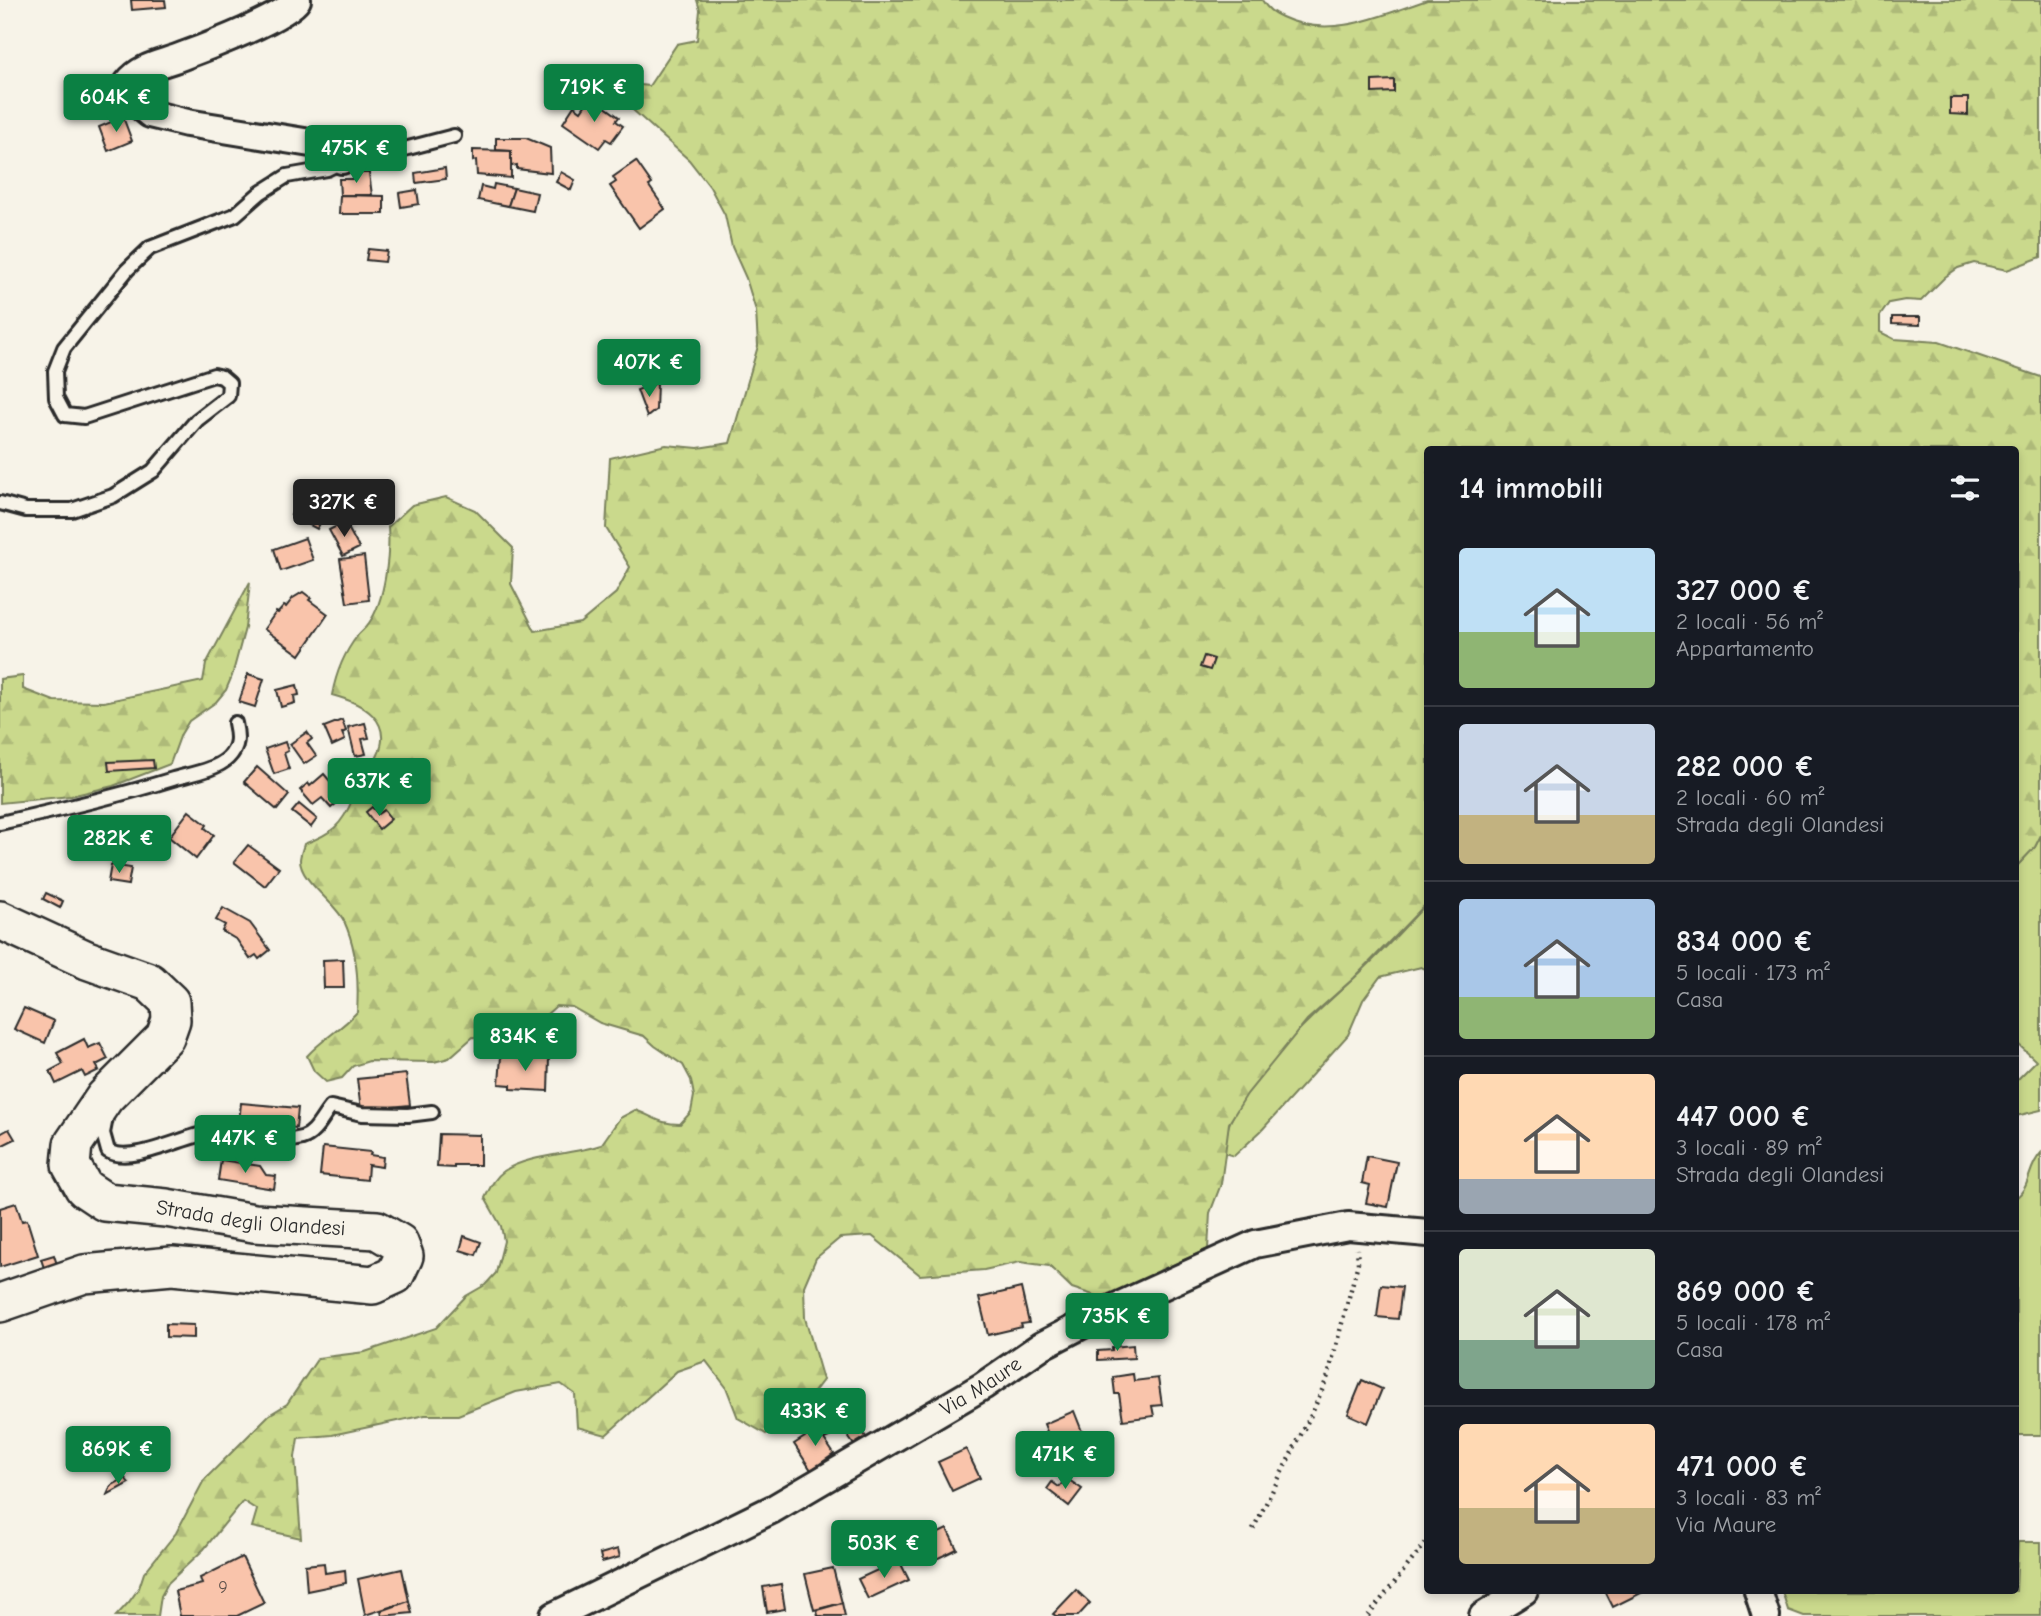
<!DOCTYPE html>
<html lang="it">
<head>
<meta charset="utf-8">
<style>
	:root { --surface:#171b24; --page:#20242c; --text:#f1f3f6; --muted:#9ea1a6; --line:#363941; --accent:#0b8043 }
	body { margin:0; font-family:"Comic Neue",sans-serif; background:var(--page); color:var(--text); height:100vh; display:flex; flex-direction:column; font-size:26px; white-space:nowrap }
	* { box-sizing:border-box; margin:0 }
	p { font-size:23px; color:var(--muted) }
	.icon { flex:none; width:38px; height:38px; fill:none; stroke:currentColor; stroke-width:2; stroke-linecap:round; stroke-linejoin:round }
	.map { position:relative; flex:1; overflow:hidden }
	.drawer { position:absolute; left:1424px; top:446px; width:595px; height:1148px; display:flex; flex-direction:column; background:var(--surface); border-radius:7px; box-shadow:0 4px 10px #0003 }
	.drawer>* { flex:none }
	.price { position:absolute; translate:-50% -60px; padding:0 16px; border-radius:7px; background:var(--accent); color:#fff; font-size:23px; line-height:46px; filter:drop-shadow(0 2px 4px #0008) }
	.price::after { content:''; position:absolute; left:50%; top:42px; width:21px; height:16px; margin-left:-10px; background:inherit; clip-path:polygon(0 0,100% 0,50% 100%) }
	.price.active { background:#222; color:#fff }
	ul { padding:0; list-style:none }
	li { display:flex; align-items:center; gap:21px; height:175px; padding:0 35px }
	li+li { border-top:2px solid var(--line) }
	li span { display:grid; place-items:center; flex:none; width:196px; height:140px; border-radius:7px; color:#555 }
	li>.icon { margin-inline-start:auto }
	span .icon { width:84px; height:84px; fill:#fffc; stroke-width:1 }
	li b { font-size:30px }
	h2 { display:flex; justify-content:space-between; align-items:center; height:84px; padding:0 35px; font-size:30px }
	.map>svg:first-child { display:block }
	.green { fill:#cad98c; stroke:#7a825c; stroke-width:2 }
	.forest { fill:url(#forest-firs); stroke:#7a825c; stroke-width:2 }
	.building { fill:#f9c4ab; stroke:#2b2b2b; stroke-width:2 }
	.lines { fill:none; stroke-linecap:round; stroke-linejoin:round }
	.service-casing { stroke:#2b2b2b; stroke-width:18 }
	.minor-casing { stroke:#2b2b2b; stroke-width:32 }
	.secondary-casing { stroke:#2b2b2b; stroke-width:42 }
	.path { stroke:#2b2b2b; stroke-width:4.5; stroke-dasharray:2 5; stroke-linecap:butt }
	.service { stroke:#f7f3e8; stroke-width:12 }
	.minor { stroke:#f7f3e8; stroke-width:26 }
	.secondary { stroke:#f7f3e8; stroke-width:37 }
	.labels { text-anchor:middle; stroke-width:7; stroke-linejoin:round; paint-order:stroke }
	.number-label { font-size:18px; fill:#5e514b }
	.street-label { font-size:21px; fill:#2b2b2b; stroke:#f7f3e8 }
</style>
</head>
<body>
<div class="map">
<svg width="2041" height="1616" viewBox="0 0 2041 1616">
	<defs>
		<pattern id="forest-firs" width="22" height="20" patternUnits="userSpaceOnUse" patternTransform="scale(1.75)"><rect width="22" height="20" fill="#cad98c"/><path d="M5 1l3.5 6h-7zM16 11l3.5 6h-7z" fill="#aeba79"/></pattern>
	</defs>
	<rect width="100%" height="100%" fill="#f7f3e8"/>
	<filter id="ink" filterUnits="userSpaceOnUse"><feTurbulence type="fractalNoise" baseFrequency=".0143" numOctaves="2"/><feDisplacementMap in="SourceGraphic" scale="14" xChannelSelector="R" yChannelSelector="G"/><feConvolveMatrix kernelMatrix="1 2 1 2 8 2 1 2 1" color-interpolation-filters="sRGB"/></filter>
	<g filter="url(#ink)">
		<!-- green -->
		<g class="green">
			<path d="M 2041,835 L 2041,1110 L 2016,1116 L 2016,1081 L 2036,1061 L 2016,1042 L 2016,867 L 2035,847 Z"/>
			<path d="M 1428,902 L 1428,970 L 1421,967 L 1380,977 L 1363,1000 L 1348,1035 L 1261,1131 L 1234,1156 L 1224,1153 C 1226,1143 1226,1131 1230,1122 C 1255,1066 1309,1020 1353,979 C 1380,955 1404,928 1428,902 Z"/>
			<path d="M 2041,1153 L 2041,1435 L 2016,1435 L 2016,1198 C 2031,1187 2027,1168 2041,1153 Z"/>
			<path d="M 2018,1542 L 2041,1542 L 2041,1616 L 1804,1616 L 1788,1610 L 1782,1591 L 2016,1591 Z"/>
		</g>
		<!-- forest -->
		<g class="forest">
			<path d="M 697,0 L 1262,0 C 1268,10 1272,12 1282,17 C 1330,40 1380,16 1427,0 L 2041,0 L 2041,257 L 2007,270 L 1974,263 L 1958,268 L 1945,277 L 1921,301 L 1905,300 L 1889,303 L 1880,316 L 1880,332 L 1894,339 L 1939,342 L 2041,377 L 2041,835 L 2035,847 L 2016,867 L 2016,450 L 1428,450 L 1428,902 L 1354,978 L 1307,1020 L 1247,1094 L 1229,1123 L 1221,1184 L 1210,1213 L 1208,1249 L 1102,1298 L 1072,1288 L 1049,1266 L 1020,1262 L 984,1270 L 920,1275 L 872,1236 L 840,1238 L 816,1258 L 804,1286 L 805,1318 L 823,1380 L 804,1405 L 766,1434 L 738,1418 L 726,1387 L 706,1361 L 677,1371 L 606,1435 L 577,1427 L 575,1394 L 561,1384 L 516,1392 L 458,1415 L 425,1415 L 332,1435 L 298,1438 L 295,1457 L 301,1538 L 252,1527 L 257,1510 L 243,1501 L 204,1549 L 168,1583 L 161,1596 L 158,1616 L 116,1616 L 129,1602 L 139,1588 L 144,1573 L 176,1533 L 204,1480 L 269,1415 L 287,1404 L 318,1358 L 365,1352 L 436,1328 L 466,1296 L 485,1285 L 496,1273 L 504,1241 L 501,1226 L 485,1198 C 490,1188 494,1178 504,1171 C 526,1155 574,1154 601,1145 L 620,1118 L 635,1110 C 655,1117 659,1124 680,1124 L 691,1112 L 694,1096 L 691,1080 L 683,1065 L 655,1046 L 644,1036 L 600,1023 L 572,1007 L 556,1006 L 545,1016 L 544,1032 L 532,1044 L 473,1037 L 449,1058 L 434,1062 L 369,1061 L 353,1066 L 342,1078 L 326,1082 L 314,1071 L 307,1056 C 322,1039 342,1029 357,1012 C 359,982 357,949 344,921 C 334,901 300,881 300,860 C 300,855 303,848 304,844 C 331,834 342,826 353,798 C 354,793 355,787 357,783 C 363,774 373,767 377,757 C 395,720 362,703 332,695 C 336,673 344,653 358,635 C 361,631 366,628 369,623 C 385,601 390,554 388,527 L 412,505 L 446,497 L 475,510 L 513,548 L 511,584 L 535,631 L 580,623 L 616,593 L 630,567 L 606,528 L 610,458 L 666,445 L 698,448 L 730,443 L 758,346 L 756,311 L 746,278 L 732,247 L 725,215 L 710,187 L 689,160 L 615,94 L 595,84 L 613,82 L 649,86 L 677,44 L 697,40 L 700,10 Z"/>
			<path d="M 250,582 L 245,628 L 232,676 L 226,690 L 216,702 L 189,721 L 181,734 L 170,764 L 113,786 L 71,796 L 0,803 L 0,679 L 23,676 L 23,689 L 54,701 L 104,702 L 203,681 L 206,664 Z"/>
		</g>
		<!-- building -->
		<g class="building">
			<path d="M 131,0 L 165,0 L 166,7 L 132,10 Z"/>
			<path d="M 1394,80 L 1394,92 L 1372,93 L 1372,81 Z"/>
			<path d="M 1950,98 L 1968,98 L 1968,115 L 1950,114 Z"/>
			<path d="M 588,101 L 598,108 L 601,104 L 619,117 L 616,121 L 623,126 L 611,142 L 606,139 L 599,148 L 563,123 L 574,106 L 581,111 Z"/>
			<path d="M 123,117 L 132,141 L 108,151 L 99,127 Z"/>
			<path d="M 496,138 L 526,138 L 550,148 L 551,173 L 517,169 L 517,165 L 511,166 L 511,151 L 496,150 Z"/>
			<path d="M 473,150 L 511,151 L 511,178 L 477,175 L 476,160 L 473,161 Z"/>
			<path d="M 636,161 L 652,184 L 649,186 L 665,209 L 639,228 L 610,186 L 616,182 L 613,177 Z"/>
			<path d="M 445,168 L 446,179 L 416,183 L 415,173 Z"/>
			<path d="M 561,172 L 575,180 L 571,190 L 556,182 Z"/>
			<path d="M 355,173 L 369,173 L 372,195 L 340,195 L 339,179 L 354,179 Z"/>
			<path d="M 494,184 L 514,188 L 508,206 L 478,200 L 481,186 L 493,189 Z"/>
			<path d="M 514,188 L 537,193 L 533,211 L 508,206 Z"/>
			<path d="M 417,190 L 419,204 L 401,207 L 399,193 Z"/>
			<path d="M 340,195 L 384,196 L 384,214 L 339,214 Z"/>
			<path d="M 368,249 L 387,251 L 385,262 L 366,260 Z"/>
			<path d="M 1892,317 L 1920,317 L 1920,325 L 1892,324 Z"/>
			<path d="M 657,383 L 656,410 L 647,417 L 637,390 Z"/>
			<path d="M 300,500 L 325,514 L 317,529 L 291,515 Z"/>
			<path d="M 345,522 L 359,548 L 343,556 L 329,530 Z"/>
			<path d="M 305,538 L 313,560 L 281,571 L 274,549 Z"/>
			<path d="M 364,556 L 369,600 L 347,603 L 340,559 Z"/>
			<path d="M 303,592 L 311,598 L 309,600 L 328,614 L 300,655 L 264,629 L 276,612 L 278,613 L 284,606 L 286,607 L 293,598 Z"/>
			<path d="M 1204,656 L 1214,659 L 1210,670 L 1200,667 Z"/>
			<path d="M 248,674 L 264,679 L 255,707 L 239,702 Z"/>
			<path d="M 297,685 L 299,695 L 294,696 L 295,703 L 281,707 L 277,690 Z"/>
			<path d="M 342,720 L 346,731 L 342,733 L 345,740 L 332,746 L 324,727 Z"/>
			<path d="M 365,723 L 369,738 L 362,739 L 366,754 L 355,756 L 348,727 Z"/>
			<path d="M 307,732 L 312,739 L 307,743 L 316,756 L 304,764 L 290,744 Z"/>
			<path d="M 285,742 L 288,751 L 284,753 L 289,769 L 274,774 L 265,749 Z"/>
			<path d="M 153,760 L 154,768 L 109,771 L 108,762 Z"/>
			<path d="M 257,767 L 289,795 L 277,810 L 244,782 Z"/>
			<path d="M 324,774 L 336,788 L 331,793 L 338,802 L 331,808 L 322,798 L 313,805 L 300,790 L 308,783 L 310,786 Z"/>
			<path d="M 299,804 L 317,819 L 311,827 L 292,812 Z"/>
			<path d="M 372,807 L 378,814 L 384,810 L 391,819 L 379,829 L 366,812 Z"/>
			<path d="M 189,811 L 207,825 L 205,828 L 214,835 L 196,859 L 169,837 Z"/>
			<path d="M 248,845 L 279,868 L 265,886 L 234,862 Z"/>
			<path d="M 111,865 L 131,868 L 128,885 L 108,882 Z"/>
			<path d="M 46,893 L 63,901 L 60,908 L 43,899 Z"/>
			<path d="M 223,908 L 250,923 L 270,950 L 259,959 L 256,955 L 250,959 L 237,940 L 222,931 L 225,925 L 216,920 Z"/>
			<path d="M 343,959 L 344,988 L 324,988 L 323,960 Z"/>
			<path d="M 24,1008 L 54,1021 L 45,1043 L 14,1029 Z"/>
			<path d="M 84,1039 L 88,1048 L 100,1043 L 108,1059 L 96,1065 L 99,1070 L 85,1077 L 82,1071 L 56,1084 L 50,1071 L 63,1064 L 57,1053 Z"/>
			<path d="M 501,1056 L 549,1058 L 548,1091 L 511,1089 L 511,1085 L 499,1084 Z"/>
			<path d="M 406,1074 L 410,1105 L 361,1110 L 357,1079 Z"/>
			<path d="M 241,1103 L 298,1108 L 296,1128 L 239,1122 Z"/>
			<path d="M 9,1129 L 15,1139 L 1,1146 L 0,1134 Z"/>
			<path d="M 439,1134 L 480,1135 L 480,1165 L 454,1165 L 454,1168 L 437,1167 Z"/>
			<path d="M 323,1147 L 371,1152 L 370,1155 L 383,1157 L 382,1167 L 368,1165 L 367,1180 L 320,1175 Z"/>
			<path d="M 1367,1156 L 1397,1162 L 1388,1207 L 1366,1203 L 1370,1185 L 1362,1183 Z"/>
			<path d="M 221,1160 L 260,1166 L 266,1175 L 276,1176 L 274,1189 L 218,1180 Z"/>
			<path d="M 16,1203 L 22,1221 L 27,1220 L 38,1255 L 0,1267 L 0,1208 Z"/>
			<path d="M 464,1236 L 481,1242 L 476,1255 L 460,1250 Z"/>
			<path d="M 54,1255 L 58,1268 L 45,1271 L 41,1259 Z"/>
			<path d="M 1381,1285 L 1402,1287 L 1398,1319 L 1377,1317 Z"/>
			<path d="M 1021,1288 L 1029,1323 L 1021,1324 L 1022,1327 L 988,1335 L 979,1298 Z"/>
			<path d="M 166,1324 L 194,1325 L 194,1338 L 166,1337 Z"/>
			<path d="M 1133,1345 L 1134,1358 L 1098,1360 L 1098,1351 L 1112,1350 L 1112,1347 Z"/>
			<path d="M 1133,1374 L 1134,1381 L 1158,1378 L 1162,1405 L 1152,1406 L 1154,1416 L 1123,1420 L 1119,1394 L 1115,1394 L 1113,1377 Z"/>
			<path d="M 1362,1380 L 1382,1389 L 1368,1423 L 1348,1414 Z"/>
			<path d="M 1074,1411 L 1083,1434 L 1053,1447 L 1044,1424 Z"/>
			<path d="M 822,1426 L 829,1437 L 824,1439 L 834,1454 L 811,1470 L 794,1444 Z"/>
			<path d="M 859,1427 L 866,1437 L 854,1445 L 847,1435 Z"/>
			<path d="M 1074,1442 L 1077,1449 L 1060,1456 L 1057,1449 Z"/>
			<path d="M 966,1449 L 980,1478 L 952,1491 L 938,1462 Z"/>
			<path d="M 125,1478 L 129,1483 L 107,1495 L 111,1486 Z"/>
			<path d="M 1066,1478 L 1082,1489 L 1069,1506 L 1047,1489 L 1052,1482 L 1059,1487 Z"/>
			<path d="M 947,1529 L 957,1549 L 928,1563 L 918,1543 Z"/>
			<path d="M 618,1549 L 620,1557 L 602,1562 L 600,1554 Z"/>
			<path d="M 242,1557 L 264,1603 L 237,1616 L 180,1616 L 175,1591 L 202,1584 L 200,1578 Z"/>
			<path d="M 899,1560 L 909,1580 L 868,1599 L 858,1579 Z"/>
			<path d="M 324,1563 L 325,1573 L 345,1570 L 346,1583 L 307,1591 L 305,1565 Z"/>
			<path d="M 833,1568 L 842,1603 L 814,1610 L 805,1574 Z"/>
			<path d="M 402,1569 L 409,1601 L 365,1615 L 358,1579 Z"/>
			<path d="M 781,1584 L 785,1609 L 767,1612 L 763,1587 Z"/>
			<path d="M 1076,1590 L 1090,1603 L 1078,1616 L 1056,1616 L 1053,1614 Z"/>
			<path d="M 1605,1591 L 1645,1591 L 1613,1607 Z"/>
			<path d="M 409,1601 L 412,1613 L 382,1616 L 381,1611 Z"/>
			<path d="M 842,1603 L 845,1616 L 818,1616 L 817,1610 Z"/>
		</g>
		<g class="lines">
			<!-- service casing -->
			<g class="service-casing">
				<g id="service">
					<path d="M 0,503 L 26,510 L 72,510 L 113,496 L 153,471 L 197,420 L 228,396 L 229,383 L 222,377 L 214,375 L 84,417 L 65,415 L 56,398 L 55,371 L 64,348 L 127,270 L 150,248 L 235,215 L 260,193 L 287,176 L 327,169 L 356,155 L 389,153 L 454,136"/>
					<path d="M 0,823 C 59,810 115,797 173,779 C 190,774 216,770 228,758 C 239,747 238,736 235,723"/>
					<path d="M 106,1118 L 103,1133 L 108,1151 C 131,1165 184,1136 211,1132 C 239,1128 275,1146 302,1138 C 316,1134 322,1117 331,1107 L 362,1114 L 408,1115 L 432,1112"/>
				</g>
			</g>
			<!-- minor casing -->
			<g class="minor-casing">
				<g id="minor">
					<path d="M 297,0 C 288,16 207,47 185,55 C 164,64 142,65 128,83 L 132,99 L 150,114 L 187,123 L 329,146 L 338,150 L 342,160"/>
					<path d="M 1758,1591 L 1766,1616"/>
					<path id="s1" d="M 554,1616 L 773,1509 L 983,1386 L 1041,1346 L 1116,1307 L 1255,1244 L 1348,1226 L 1428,1233"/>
					<path d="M 1483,1616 L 1524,1591"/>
				</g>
			</g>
			<!-- secondary casing -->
			<g class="secondary-casing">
				<g id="secondary">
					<path id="s2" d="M 0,920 L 87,960 L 149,982 L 170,1002 L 171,1020 L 165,1037 L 105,1097 L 73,1144 L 71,1165 L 84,1188 L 105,1202 L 166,1208 L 254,1223 L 377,1230 L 399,1243 L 404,1256 L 395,1275 L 373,1285 L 172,1266 L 84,1274 L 0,1303"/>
				</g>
			</g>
			<!-- path -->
			<g class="path">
				<path d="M 1253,1529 L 1313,1411 L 1328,1376 L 1358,1263 L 1357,1249"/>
				<path d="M 1368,1616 L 1428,1540"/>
			</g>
			<!-- service -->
			<use href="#service" class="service"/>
			<!-- minor -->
			<use href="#minor" class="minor"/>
			<!-- secondary -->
			<use href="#secondary" class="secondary"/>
		</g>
	</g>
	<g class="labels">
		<!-- number labels -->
		<g class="number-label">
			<text x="223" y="1593">9</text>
		</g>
		<!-- street labels -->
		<g class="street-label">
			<text dy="7" stroke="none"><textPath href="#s2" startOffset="588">Strada degli Olandesi</textPath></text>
			<text dy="7" stroke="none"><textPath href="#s1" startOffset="485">Via Maure</textPath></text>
		</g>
	</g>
</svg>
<b class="price" style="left:594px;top:124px">719K €</b>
<b class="price" style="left:116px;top:134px">604K €</b>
<b class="price" style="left:356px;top:185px">475K €</b>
<b class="price" style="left:649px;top:399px">407K €</b>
<b class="price active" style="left:344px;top:539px">327K €</b>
<b class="price" style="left:379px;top:818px">637K €</b>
<b class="price" style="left:119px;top:875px">282K €</b>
<b class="price" style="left:525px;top:1073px">834K €</b>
<b class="price" style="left:245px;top:1175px">447K €</b>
<b class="price" style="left:1117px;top:1353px">735K €</b>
<b class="price" style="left:815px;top:1448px">433K €</b>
<b class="price" style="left:118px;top:1486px">869K €</b>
<b class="price" style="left:1065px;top:1491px">471K €</b>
<b class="price" style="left:884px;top:1580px">503K €</b>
<section class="drawer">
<h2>14 immobili<svg class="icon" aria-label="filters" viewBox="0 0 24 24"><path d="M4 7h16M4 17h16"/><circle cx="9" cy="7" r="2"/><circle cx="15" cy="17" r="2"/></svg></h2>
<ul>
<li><span style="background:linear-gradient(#bfe0f5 60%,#8fb573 0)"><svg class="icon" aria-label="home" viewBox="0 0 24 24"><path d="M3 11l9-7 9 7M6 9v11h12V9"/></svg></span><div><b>327 000 €</b><p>2 locali · 56 m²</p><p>Appartamento</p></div></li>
<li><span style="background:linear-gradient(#c9d6e8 65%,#c2b280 0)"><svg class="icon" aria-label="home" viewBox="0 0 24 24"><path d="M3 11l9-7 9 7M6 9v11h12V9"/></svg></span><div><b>282 000 €</b><p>2 locali · 60 m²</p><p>Strada degli Olandesi</p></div></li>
<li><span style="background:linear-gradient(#a9c7e8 70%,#8fb573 0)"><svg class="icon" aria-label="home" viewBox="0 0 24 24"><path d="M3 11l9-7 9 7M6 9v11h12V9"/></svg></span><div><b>834 000 €</b><p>5 locali · 173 m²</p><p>Casa</p></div></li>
<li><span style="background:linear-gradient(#ffd9b3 75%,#9aa5b1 0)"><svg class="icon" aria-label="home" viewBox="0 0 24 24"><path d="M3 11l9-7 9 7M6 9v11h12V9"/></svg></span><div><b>447 000 €</b><p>3 locali · 89 m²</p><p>Strada degli Olandesi</p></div></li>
<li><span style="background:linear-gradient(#dfe7d0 65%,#7fa58c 0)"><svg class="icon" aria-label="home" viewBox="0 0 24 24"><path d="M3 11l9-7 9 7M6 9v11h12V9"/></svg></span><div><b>869 000 €</b><p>5 locali · 178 m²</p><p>Casa</p></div></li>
<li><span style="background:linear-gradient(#ffd9b3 60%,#c2b280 0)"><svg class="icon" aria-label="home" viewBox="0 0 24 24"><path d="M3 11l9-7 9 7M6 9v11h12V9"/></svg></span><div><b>471 000 €</b><p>3 locali · 83 m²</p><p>Via Maure</p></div></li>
</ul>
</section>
</div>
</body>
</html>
